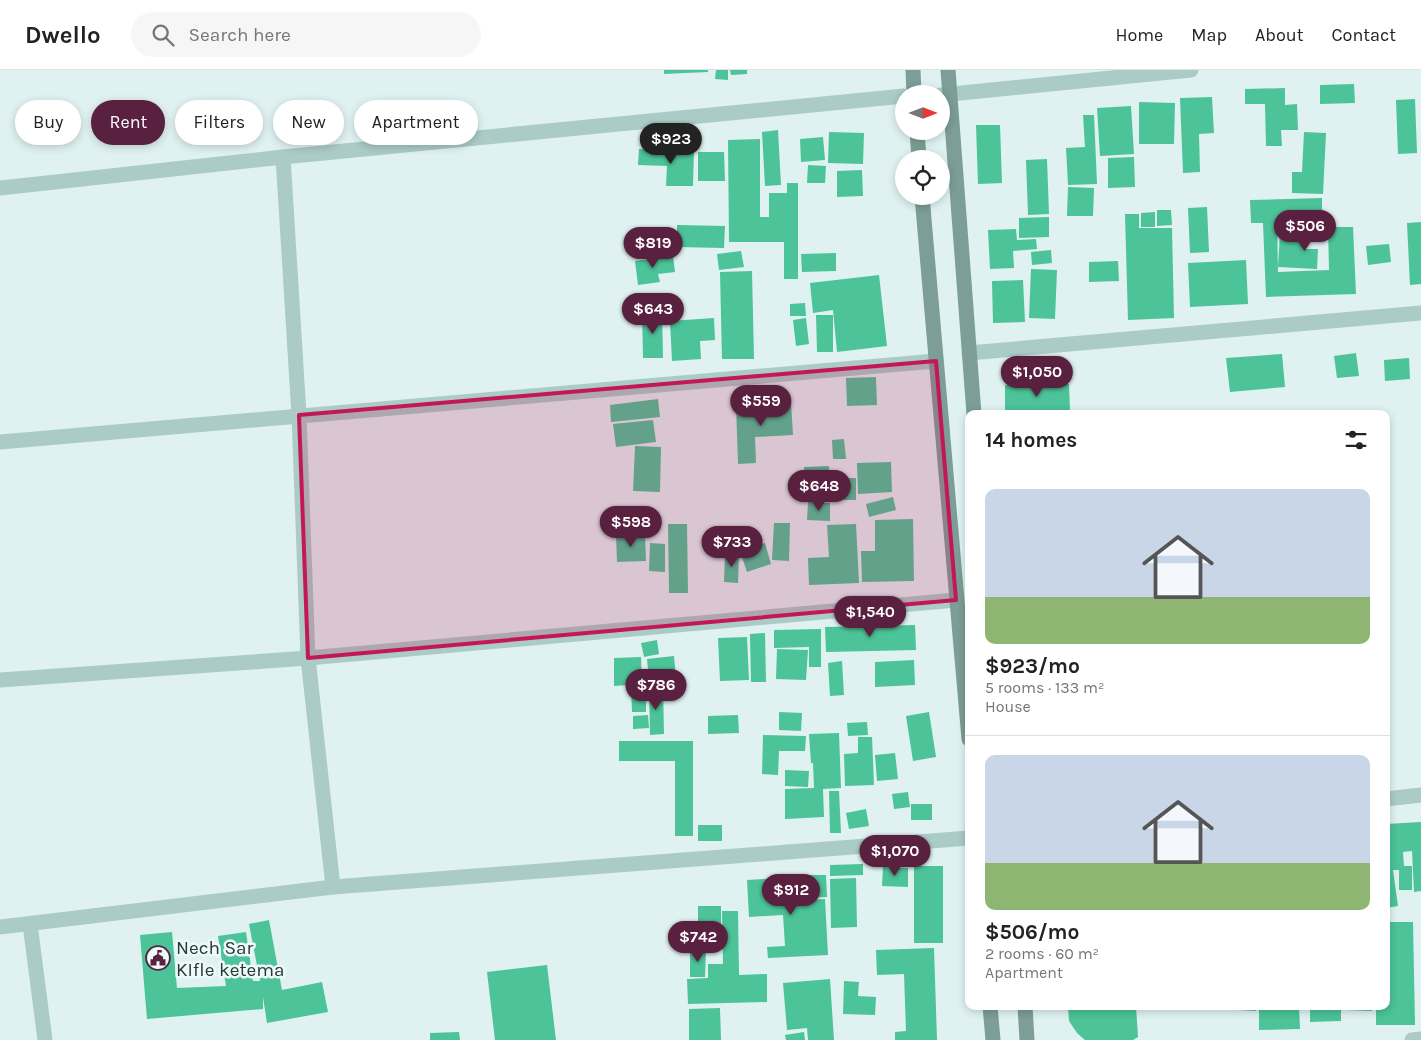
<!DOCTYPE html>
<html lang="en">
<head>
<meta charset="utf-8">
<style>
	:root { --surface:#fff; --page:#f6f6f6; --text:#222; --muted:#767676; --line:#e0e0e0; --accent:#5a203f }
	body { margin:0; font-family:Karla,sans-serif; background:var(--page); color:var(--text); height:100vh; display:flex; flex-direction:column; font-size:19px; white-space:nowrap }
	* { box-sizing:border-box; margin:0 }
	p { font-size:16px; color:var(--muted) }
	.icon { flex:none; width:28px; height:28px; fill:none; stroke:currentColor; stroke-width:2; stroke-linecap:round; stroke-linejoin:round }
	.map { position:relative; flex:1; overflow:hidden }
	.panel { position:absolute; left:965px; top:340px; width:425px; height:600px; display:flex; flex-direction:column; background:var(--surface); border-radius:10px; box-shadow:0 2px 8px #0003 }
	.panel>* { flex:none }
	.top-card { position:absolute; left:15px; top:30px; width:475px; height:45px; display:flex; gap:10px }
	.needle { width:32px; rotate:90deg }
	.controls { position:absolute; left:895px; top:15px; display:grid; gap:10px }
	.controls a { display:grid; place-items:center; width:55px; height:55px; border-radius:50%; background:var(--surface); box-shadow:0 2px 8px #0003; font-size:25px }
	.price { position:absolute; translate:-50% -42px; padding:0 11px; border-radius:18px; background:var(--accent); color:#fff; font-size:16px; line-height:32px; filter:drop-shadow(0 1px 2px #0008) }
	.price::after { content:''; position:absolute; left:50%; top:30px; width:15px; height:11px; margin-left:-8px; background:inherit; clip-path:polygon(0 0,100% 0,50% 100%) }
	.price.on { background:#222; color:#fff }
	ul { padding:0; list-style:none }
	li { display:grid; align-content:center; gap:10px; height:265px; padding:0 20px }
	li+li { border-top:1px solid var(--line) }
	li span { display:grid; place-items:center; height:155px; border-radius:10px; color:#555 }
	li>.icon { margin-inline-start:auto }
	span .icon { width:90px; height:90px; fill:#fffc; stroke-width:1 }
	li b { font-size:21px }
	h2 { display:flex; justify-content:space-between; align-items:center; height:60px; padding:0 20px; font-size:21px }
	.tag { padding:0 18px; border-radius:22px; background:var(--surface); box-shadow:0 2px 8px #0003; font-size:18px; line-height:45px }
	.tag.on { background:var(--accent); color:#fff }
	header { display:flex; align-items:center; gap:30px; box-sizing:border-box; height:70px; padding:0 25px; background:var(--surface); border-bottom:1px solid var(--line) }
	header strong { font-size:24px }
	nav { display:flex; gap:28px; margin-inline-start:auto; font-size:18px }
	.search { width:350px; height:45px; background:var(--page); display:flex; align-items:center; gap:12px; box-sizing:border-box; padding:0 18px; border-radius:28px; color:var(--muted); font-size:19px }
	.map>svg:first-child { display:block }
	.building { fill:#4cc398 }
	.lines { fill:none; stroke-linecap:round; stroke-linejoin:round }
	.street { stroke:#abcbc6; stroke-width:15 }
	.secondary { stroke:#7c9e96; stroke-width:15 }
	.marked { fill:#c2185b; fill-opacity:0.2; stroke:#c2185b; stroke-width:4; stroke-linejoin:round }
	.labels { text-anchor:middle; stroke-width:5; stroke-linejoin:round; paint-order:stroke }
	.poi-label { font-size:19px; fill:#2a3934; stroke:#ecfaf9; text-anchor:start }
</style>
</head>
<body>
<header>
<strong>Dwello</strong>
<div class="search"><svg class="icon" aria-label="search" viewBox="0 0 24 24"><circle cx="10" cy="10" r="6"/><path d="M15 15l6 6"/></svg>Search here</div>
<nav><a>Home</a><a>Map</a><a>About</a><a>Contact</a></nav>
</header>
<div class="map">
<svg width="1421" height="970" viewBox="0 0 1421 970">
	<rect width="100%" height="100%" fill="#dff2f1"/>
	<!-- building -->
	<g class="building">
		<path d="M 664,0 L 708,0 L 708,2 L 664,4 Z"/>
		<path d="M 716,0 L 728,0 L 728,10 L 715,9 Z"/>
		<path d="M 730,0 L 747,0 L 747,4 L 731,5 Z"/>
		<path d="M 1354,14 L 1355,33 L 1320,34 L 1320,15 Z"/>
		<path d="M 1285,18 L 1285,35 L 1297,34 L 1298,60 L 1281,60 L 1282,76 L 1266,76 L 1265,34 L 1245,34 L 1245,19 Z"/>
		<path d="M 1212,27 L 1214,63 L 1199,64 L 1200,102 L 1183,103 L 1180,28 Z"/>
		<path d="M 1415,29 L 1417,83 L 1398,84 L 1396,30 Z"/>
		<path d="M 1139,32 L 1175,33 L 1174,74 L 1139,74 Z"/>
		<path d="M 1131,36 L 1134,84 L 1100,86 L 1097,38 Z"/>
		<path d="M 1083,45 L 1094,45 L 1097,114 L 1068,115 L 1066,78 L 1085,77 Z"/>
		<path d="M 976,55 L 1000,55 L 1002,113 L 978,114 Z"/>
		<path d="M 778,60 L 781,115 L 765,116 L 762,62 Z"/>
		<path d="M 829,62 L 864,63 L 863,94 L 828,93 Z"/>
		<path d="M 1304,62 L 1326,63 L 1323,124 L 1292,123 L 1292,102 L 1302,102 Z"/>
		<path d="M 823,67 L 825,90 L 801,92 L 800,69 Z"/>
		<path d="M 760,69 L 760,147 L 769,147 L 769,123 L 787,123 L 787,113 L 798,113 L 798,209 L 784,209 L 784,172 L 729,172 L 728,70 Z"/>
		<path d="M 639,79 L 694,81 L 693,116 L 666,116 L 667,96 L 638,95 Z"/>
		<path d="M 698,82 L 724,82 L 725,111 L 698,111 Z"/>
		<path d="M 1134,87 L 1135,117 L 1108,118 L 1108,88 Z"/>
		<path d="M 1047,89 L 1049,144 L 1028,145 L 1026,90 Z"/>
		<path d="M 808,95 L 826,96 L 825,113 L 807,113 Z"/>
		<path d="M 862,100 L 863,126 L 837,127 L 837,101 Z"/>
		<path d="M 1068,117 L 1094,118 L 1093,146 L 1067,146 Z"/>
		<path d="M 1322,128 L 1322,147 L 1277,148 L 1278,202 L 1329,200 L 1328,157 L 1353,157 L 1356,224 L 1266,227 L 1263,153 L 1251,153 L 1250,130 Z"/>
		<path d="M 1207,137 L 1209,182 L 1190,183 L 1188,138 Z"/>
		<path d="M 1157,140 L 1171,140 L 1172,155 L 1157,156 Z"/>
		<path d="M 1155,142 L 1155,157 L 1141,157 L 1141,143 Z"/>
		<path d="M 1125,144 L 1139,144 L 1139,158 L 1172,158 L 1174,248 L 1128,250 Z"/>
		<path d="M 1049,147 L 1049,167 L 1019,168 L 1019,148 Z"/>
		<path d="M 1421,152 L 1421,214 L 1410,215 L 1407,153 Z"/>
		<path d="M 677,155 L 725,156 L 724,178 L 677,177 Z"/>
		<path d="M 1016,159 L 1017,170 L 1036,169 L 1037,179 L 1013,181 L 1014,198 L 990,199 L 988,160 Z"/>
		<path d="M 638,160 L 659,160 L 659,182 L 638,181 Z"/>
		<path d="M 1280,162 L 1304,163 L 1304,179 L 1318,179 L 1317,199 L 1278,197 Z"/>
		<path d="M 1389,174 L 1391,192 L 1368,195 L 1366,176 Z"/>
		<path d="M 1051,180 L 1052,193 L 1032,195 L 1031,182 Z"/>
		<path d="M 741,181 L 744,197 L 719,200 L 717,184 Z"/>
		<path d="M 836,183 L 836,201 L 802,202 L 801,184 Z"/>
		<path d="M 673,186 L 675,202 L 658,204 L 660,212 L 638,215 L 635,191 Z"/>
		<path d="M 1246,190 L 1248,234 L 1190,237 L 1188,193 Z"/>
		<path d="M 1118,191 L 1119,211 L 1089,212 L 1089,192 Z"/>
		<path d="M 1031,199 L 1057,200 L 1055,249 L 1029,248 Z"/>
		<path d="M 752,201 L 754,289 L 722,289 L 720,202 Z"/>
		<path d="M 879,205 L 887,276 L 837,282 L 833,240 L 813,243 L 810,213 Z"/>
		<path d="M 1023,210 L 1025,252 L 993,253 L 992,211 Z"/>
		<path d="M 805,233 L 806,246 L 790,246 L 790,234 Z"/>
		<path d="M 662,241 L 663,288 L 643,288 L 642,242 Z"/>
		<path d="M 816,245 L 833,245 L 833,282 L 817,282 Z"/>
		<path d="M 714,248 L 715,270 L 700,271 L 701,289 L 672,291 L 670,251 Z"/>
		<path d="M 806,248 L 809,274 L 796,276 L 793,250 Z"/>
		<path d="M 1356,283 L 1359,306 L 1337,308 L 1334,286 Z"/>
		<path d="M 1282,284 L 1285,317 L 1230,322 L 1226,288 Z"/>
		<path d="M 1409,288 L 1410,309 L 1385,311 L 1384,290 Z"/>
		<path d="M 876,307 L 877,335 L 847,336 L 846,308 Z"/>
		<path d="M 1069,314 L 1070,340 L 1005,341 L 1005,315 Z"/>
		<path d="M 658,329 L 660,347 L 611,352 L 610,335 Z"/>
		<path d="M 791,333 L 793,365 L 755,367 L 756,393 L 738,394 L 736,335 Z"/>
		<path d="M 653,350 L 656,372 L 616,377 L 613,354 Z"/>
		<path d="M 844,369 L 846,389 L 833,389 L 832,370 Z"/>
		<path d="M 635,376 L 661,377 L 660,422 L 633,421 Z"/>
		<path d="M 891,392 L 892,422 L 858,424 L 857,393 Z"/>
		<path d="M 829,396 L 831,430 L 806,431 L 804,397 Z"/>
		<rect x="834" y="408" width="22" height="22"/>
		<path d="M 893,427 L 896,440 L 869,447 L 866,434 Z"/>
		<path d="M 808,432 L 830,433 L 830,451 L 807,450 Z"/>
		<path d="M 913,449 L 914,511 L 862,512 L 861,481 L 875,481 L 875,450 Z"/>
		<path d="M 774,453 L 790,453 L 789,491 L 772,490 Z"/>
		<path d="M 668,454 L 687,454 L 688,523 L 669,523 Z"/>
		<path d="M 856,454 L 859,513 L 809,515 L 808,488 L 829,487 L 827,455 Z"/>
		<path d="M 645,463 L 646,491 L 617,492 L 616,465 Z"/>
		<path d="M 650,473 L 665,474 L 665,502 L 649,501 Z"/>
		<path d="M 765,473 L 771,494 L 747,502 L 740,481 Z"/>
		<path d="M 725,484 L 739,484 L 738,513 L 724,512 Z"/>
		<path d="M 915,555 L 916,580 L 826,582 L 825,557 Z"/>
		<path d="M 821,559 L 821,597 L 809,597 L 809,577 L 774,578 L 774,560 Z"/>
		<path d="M 765,563 L 766,612 L 751,612 L 750,564 Z"/>
		<path d="M 747,567 L 749,610 L 720,611 L 718,568 Z"/>
		<path d="M 657,570 L 659,584 L 644,587 L 641,573 Z"/>
		<path d="M 777,579 L 808,580 L 806,610 L 776,609 Z"/>
		<path d="M 674,586 L 676,609 L 649,611 L 647,589 Z"/>
		<path d="M 641,587 L 642,614 L 614,616 L 614,588 Z"/>
		<path d="M 914,590 L 915,615 L 875,617 L 875,592 Z"/>
		<path d="M 842,591 L 844,625 L 830,626 L 828,593 Z"/>
		<path d="M 663,616 L 664,664 L 650,665 L 649,617 Z"/>
		<path d="M 646,618 L 646,642 L 632,642 L 631,619 Z"/>
		<path d="M 779,642 L 802,643 L 801,661 L 779,660 Z"/>
		<path d="M 929,642 L 936,687 L 913,691 L 906,646 Z"/>
		<path d="M 648,645 L 649,658 L 633,659 L 633,646 Z"/>
		<path d="M 738,645 L 739,663 L 708,664 L 708,646 Z"/>
		<path d="M 867,652 L 868,665 L 848,666 L 847,653 Z"/>
		<path d="M 839,663 L 841,718 L 823,719 L 824,747 L 785,749 L 785,719 L 814,718 L 813,693 L 811,693 L 809,664 Z"/>
		<path d="M 763,665 L 806,666 L 805,681 L 779,681 L 778,705 L 762,704 Z"/>
		<path d="M 858,667 L 872,667 L 874,715 L 845,716 L 844,684 L 858,683 Z"/>
		<path d="M 619,671 L 693,671 L 693,766 L 675,766 L 675,691 L 619,691 Z"/>
		<path d="M 895,683 L 898,709 L 877,711 L 875,685 Z"/>
		<path d="M 785,700 L 809,701 L 808,717 L 785,716 Z"/>
		<path d="M 829,721 L 839,721 L 841,763 L 830,763 Z"/>
		<path d="M 908,722 L 910,737 L 894,739 L 892,724 Z"/>
		<rect x="911" y="734" width="21" height="16"/>
		<path d="M 866,739 L 869,756 L 849,759 L 846,743 Z"/>
		<path d="M 1421,752 L 1421,821 L 1414,822 L 1412,781 L 1403,782 L 1404,796 L 1412,796 L 1412,820 L 1399,820 L 1399,800 L 1393,800 L 1398,836 L 1386,838 L 1386,754 Z"/>
		<rect x="698" y="755" width="24" height="16"/>
		<path d="M 863,794 L 863,805 L 830,806 L 830,795 Z"/>
		<rect x="914" y="796" width="29" height="77"/>
		<path d="M 883,797 L 908,798 L 908,817 L 882,816 Z"/>
		<path d="M 806,805 L 826,805 L 827,827 L 807,828 Z"/>
		<path d="M 802,807 L 803,830 L 825,829 L 828,885 L 768,888 L 767,877 L 785,876 L 783,845 L 749,847 L 747,810 Z"/>
		<path d="M 856,808 L 857,857 L 831,858 L 830,809 Z"/>
		<rect x="698" y="836" width="23" height="40"/>
		<path d="M 722,841 L 738,841 L 739,905 L 767,904 L 767,932 L 688,934 L 687,909 L 708,908 L 708,894 L 723,894 Z"/>
		<path d="M 269,850 L 282,920 L 322,912 L 328,942 L 267,953 L 263,927 L 263,939 L 147,949 L 140,865 L 172,862 L 177,918 L 226,916 L 218,866 L 246,862 L 253,911 L 260,911 L 249,854 Z"/>
		<path d="M 1386,852 L 1413,852 L 1415,955 L 1376,955 L 1376,936 L 1386,936 Z"/>
		<path d="M 934,878 L 937,970 L 895,970 L 895,962 L 906,961 L 904,904 L 877,905 L 876,880 Z"/>
		<path d="M 690,880 L 706,880 L 705,907 L 690,907 Z"/>
		<path d="M 547,895 L 556,970 L 495,970 L 487,902 Z"/>
		<path d="M 830,909 L 834,970 L 808,970 L 807,958 L 787,960 L 783,913 Z"/>
		<path d="M 844,911 L 859,912 L 858,926 L 876,927 L 875,945 L 843,944 Z"/>
		<path d="M 1068,936 L 1136,936 L 1138,967 L 1133,970 L 1085,970 L 1077,963 L 1069,951 Z"/>
		<path d="M 1238,936 L 1256,936 L 1256,941 L 1238,940 Z"/>
		<path d="M 1299,936 L 1300,959 L 1259,960 L 1259,937 Z"/>
		<path d="M 1310,936 L 1341,936 L 1341,951 L 1310,952 Z"/>
		<path d="M 1344,936 L 1372,936 L 1372,941 L 1344,940 Z"/>
		<path d="M 720,938 L 721,970 L 689,970 L 689,939 Z"/>
		<path d="M 459,962 L 460,970 L 430,970 L 430,963 Z"/>
		<path d="M 804,962 L 805,970 L 786,970 L 785,965 Z"/>
	</g>
	<g class="lines">
		<!-- street -->
		<g class="street">
			<path d="M 941,25 L 1191,0"/>
			<path d="M 283,87 L 299,345 L 308,588 L 333,817"/>
			<path d="M 0,118 L 283,87 L 904,26"/>
			<path d="M 969,283 L 1421,243"/>
			<path d="M 0,372 L 936,291"/>
			<path d="M 0,610 L 308,588 L 956,530"/>
			<path d="M 1386,729 L 1421,725"/>
			<path d="M 30,854 L 45,970"/>
			<path d="M 0,857 L 333,817 L 969,768"/>
			<path d="M 1412,970 L 1421,969"/>
		</g>
		<!-- secondary -->
		<g class="secondary">
			<path d="M 913,0 L 914,24"/>
			<path d="M 948,0 L 974,344"/>
			<path d="M 917,61 L 919,89"/>
			<path d="M 922,126 L 969,669"/>
			<path d="M 990,936 L 993,970"/>
			<path d="M 1025,936 L 1027,970"/>
		</g>
	</g>
	<!-- marked area -->
	<path class="marked" d="M 936,291 L 956,530 L 308,588 L 299,345 Z"/>
	<!-- icons -->
	<defs>
		<g id="civic-ring" transform="scale(1.25)"><circle r="9.5" fill="#ecfaf9" stroke="#5a203f" stroke-width="1.5"/><path d="M-.6-6.5H3V-4.5H.6V-3L4-1V1h2V6H-6V1h2V-1L-.6-3ZM-1.2 2.5V6h2.4V2.5Z" fill="#5a203f"/></g>
	</defs>
	<g fill-rule="evenodd">
		<use href="#civic-ring" x="158" y="888"/>
	</g>
	<g class="labels">
		<!-- poi labels -->
		<g class="poi-label">
			<text x="176" y="884">Nech Sar<tspan x="176" dy="22">KIfle ketema</tspan></text>
		</g>
	</g>
</svg>
<div class="controls">
<a><svg class="needle" viewBox="-14 -14 28 28"><path d="M0-13l5 13h-10z" fill="#e53935"/><path d="M0 13l5-13h-10z" fill="#767676"/></svg></a>
<a><svg class="icon" aria-label="locate" viewBox="0 0 24 24"><circle cx="12" cy="12" r="6"/><path d="M12 2v4M12 18v4M2 12h4M18 12h4"/></svg></a>
</div>
<b class="price on" style="left:671px;top:95px">$923</b>
<b class="price" style="left:1305px;top:182px">$506</b>
<b class="price" style="left:653px;top:199px">$819</b>
<b class="price" style="left:653px;top:265px">$643</b>
<b class="price" style="left:1037px;top:328px">$1,050</b>
<b class="price" style="left:761px;top:357px">$559</b>
<b class="price" style="left:819px;top:442px">$648</b>
<b class="price" style="left:631px;top:478px">$598</b>
<b class="price" style="left:732px;top:498px">$733</b>
<b class="price" style="left:870px;top:568px">$1,540</b>
<b class="price" style="left:656px;top:641px">$786</b>
<b class="price" style="left:895px;top:807px">$1,070</b>
<b class="price" style="left:791px;top:846px">$912</b>
<b class="price" style="left:698px;top:893px">$742</b>
<div class="top-card">
<a class="tag">Buy</a>
<a class="tag on">Rent</a>
<a class="tag">Filters</a>
<a class="tag">New</a>
<a class="tag">Apartment</a>
</div>
<section class="panel">
<h2>14 homes<svg class="icon" aria-label="filters" viewBox="0 0 24 24"><path d="M4 7h16M4 17h16"/><circle cx="9" cy="7" r="2"/><circle cx="15" cy="17" r="2"/></svg></h2>
<ul>
<li><span style="background:linear-gradient(#c9d6e8 70%,#8fb573 0)"><svg class="icon" aria-label="home" viewBox="0 0 24 24"><path d="M3 11l9-7 9 7M6 9v11h12V9"/></svg></span><div><b>$923/mo</b><p>5 rooms · 133 m²</p><p>House</p></div></li>
<li><span style="background:linear-gradient(#c9d6e8 70%,#8fb573 0)"><svg class="icon" aria-label="home" viewBox="0 0 24 24"><path d="M3 11l9-7 9 7M6 9v11h12V9"/></svg></span><div><b>$506/mo</b><p>2 rooms · 60 m²</p><p>Apartment</p></div></li>
</ul>
</section>
</div>
</body>
</html>
